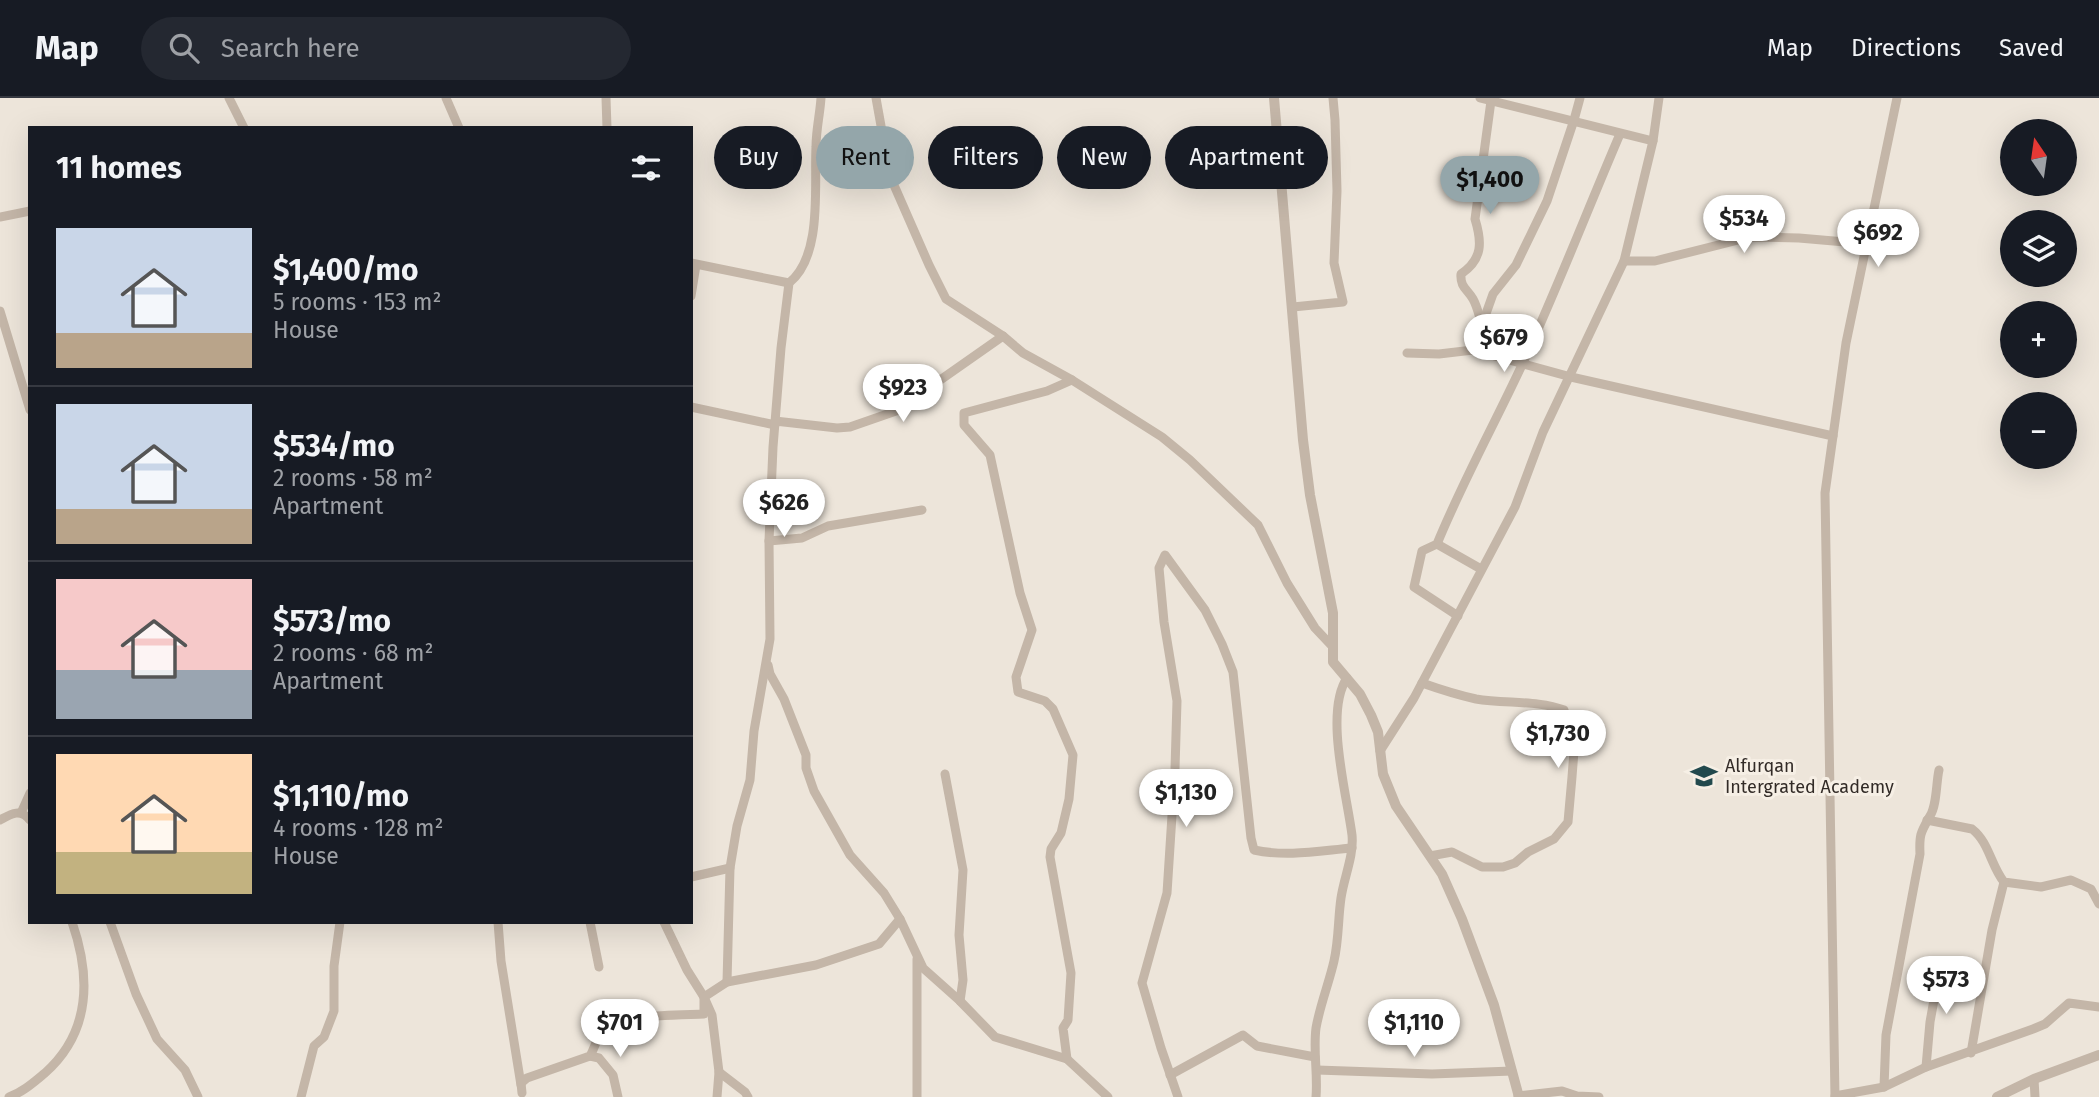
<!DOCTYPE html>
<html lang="en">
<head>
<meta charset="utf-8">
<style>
	:root { --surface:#171b24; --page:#242831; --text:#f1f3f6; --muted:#9ea1a6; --line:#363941; --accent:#94a6aa }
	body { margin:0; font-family:"Fira Sans",sans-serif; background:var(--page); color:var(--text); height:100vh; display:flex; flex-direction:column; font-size:26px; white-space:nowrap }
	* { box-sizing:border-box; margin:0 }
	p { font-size:23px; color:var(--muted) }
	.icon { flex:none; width:38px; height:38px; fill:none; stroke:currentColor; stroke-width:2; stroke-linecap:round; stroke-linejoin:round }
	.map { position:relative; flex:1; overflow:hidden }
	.panel { position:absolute; left:28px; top:28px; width:665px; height:798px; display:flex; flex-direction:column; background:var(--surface); border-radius:0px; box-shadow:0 7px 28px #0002 }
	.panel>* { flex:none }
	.banner { position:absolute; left:714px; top:28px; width:665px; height:63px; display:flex; gap:14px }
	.needle { width:46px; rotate:347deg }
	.buttons { position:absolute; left:2000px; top:21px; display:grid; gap:14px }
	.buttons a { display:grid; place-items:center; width:77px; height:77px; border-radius:50%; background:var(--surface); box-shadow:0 7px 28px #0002; font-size:35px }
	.price { position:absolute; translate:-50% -60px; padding:0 16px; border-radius:24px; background:#fff; color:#222; font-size:23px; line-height:46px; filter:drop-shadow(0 2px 4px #0008) }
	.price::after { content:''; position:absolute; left:50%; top:42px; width:21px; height:16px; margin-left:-10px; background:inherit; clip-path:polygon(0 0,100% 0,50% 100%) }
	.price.on { background:var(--accent); color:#111 }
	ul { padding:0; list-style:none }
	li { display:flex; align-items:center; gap:21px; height:175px; padding:0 28px }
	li+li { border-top:2px solid var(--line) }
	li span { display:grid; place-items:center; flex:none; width:196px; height:140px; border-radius:0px; color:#555 }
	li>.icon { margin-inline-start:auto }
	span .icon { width:84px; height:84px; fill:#fffc; stroke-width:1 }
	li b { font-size:30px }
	h2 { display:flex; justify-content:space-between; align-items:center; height:84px; padding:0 28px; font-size:30px }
	.chip { padding:0 24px; border-radius:32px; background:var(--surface); box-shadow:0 7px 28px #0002; font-size:24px; line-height:63px }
	.chip.on { background:var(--accent); color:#111 }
	header { display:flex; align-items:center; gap:42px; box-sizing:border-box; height:98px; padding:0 35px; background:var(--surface); border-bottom:2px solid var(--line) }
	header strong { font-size:33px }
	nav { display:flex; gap:38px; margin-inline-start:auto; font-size:24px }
	.search { width:490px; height:63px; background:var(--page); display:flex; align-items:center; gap:18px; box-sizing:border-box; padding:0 24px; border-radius:38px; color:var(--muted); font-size:26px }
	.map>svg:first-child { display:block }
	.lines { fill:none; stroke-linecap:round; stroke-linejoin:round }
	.minor { stroke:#c4b6a8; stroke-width:9 }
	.tertiary { stroke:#c4b6a8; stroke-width:10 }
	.labels { text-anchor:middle; stroke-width:6; stroke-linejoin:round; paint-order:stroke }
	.poi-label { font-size:18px; fill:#322b27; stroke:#f6efe5; text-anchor:start }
</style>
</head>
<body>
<header>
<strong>Map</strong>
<div class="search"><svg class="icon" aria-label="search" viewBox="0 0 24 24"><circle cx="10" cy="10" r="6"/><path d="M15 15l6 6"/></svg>Search here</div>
<nav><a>Map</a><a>Directions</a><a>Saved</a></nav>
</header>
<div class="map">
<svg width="2099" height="999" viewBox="0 0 2099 999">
	<rect width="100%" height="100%" fill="#ede5da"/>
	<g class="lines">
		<!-- minor -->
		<g class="minor">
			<path d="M 229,0 L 244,30"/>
			<path d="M 446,0 L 459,30"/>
			<path d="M 606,0 L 607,30"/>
			<path d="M 876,0 L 890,78 L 929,167 L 946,201 L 1003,238 L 1023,255 L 1072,282 L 1162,339 L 1190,362 L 1258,427 L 1287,485 L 1315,530 L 1331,547"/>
			<path d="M 1480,0 L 1653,43"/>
			<path d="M 0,119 L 30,113"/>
			<path d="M 1624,163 L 1655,163 L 1750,139 L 1799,140 L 1868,146"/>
			<path d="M 691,165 L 789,185"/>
			<path d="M 691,198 L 696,167"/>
			<path d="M 1293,209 L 1343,204 L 1334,165 L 1337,93 L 1335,22 L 1333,0"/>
			<path d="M 0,213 L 30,312"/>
			<path d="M 1481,224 C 1479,217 1477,208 1473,201 C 1467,191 1460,189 1461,176 C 1483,161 1482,144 1475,121 L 1491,3"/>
			<path d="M 1473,252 L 1493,196 L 1516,167 L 1547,103 L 1574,22 L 1580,0"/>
			<path d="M 1407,255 L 1439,256 L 1473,252 L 1571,279 L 1833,338 L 1825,395 L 1835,999"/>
			<path d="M 691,309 L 775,327"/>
			<path d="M 775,323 L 837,330 L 850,329 L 896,313 L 1003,238"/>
			<path d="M 1833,338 L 1846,245 L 1897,0"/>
			<path d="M 769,443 L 802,440 L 828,428 L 922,412"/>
			<path d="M 1437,446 L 1481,471"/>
			<path d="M 1458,518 L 1414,489 L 1422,453 L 1437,446 C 1462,385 1494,327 1522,267 C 1557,191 1587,113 1620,36"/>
			<path d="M 768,567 L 770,576 L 784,601 L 806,657 L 806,670 L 814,693 L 850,757 L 884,795 L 900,821 L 923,870 L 960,903 L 995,939 L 1067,961 L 1108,999"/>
			<path d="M 1422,585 C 1439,591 1458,597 1476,601 C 1505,606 1538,602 1564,612 L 1571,634 L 1574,653 L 1572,679 L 1568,724 L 1554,741 L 1528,754 L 1515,765 L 1503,769 L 1482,769 L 1452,754 L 1430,758"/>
			<path d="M 1380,653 L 1414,600 L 1515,409 L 1543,334 L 1624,163 L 1653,43 L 1659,0"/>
			<path d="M 945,676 L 963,772 L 959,837 L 963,882 L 960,903"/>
			<path d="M 21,715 L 30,695"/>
			<path d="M 0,722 C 11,716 20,710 30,722"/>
			<path d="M 1927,722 L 1972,731 C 1989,744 1991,768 2004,784 L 2041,789 L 2071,782 L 2091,791 L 2099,806"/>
			<path d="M 691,779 L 730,770"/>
			<path d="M 110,824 L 136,896 L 157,941 L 185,972 L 198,999"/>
			<path d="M 498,824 L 501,863 L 521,987"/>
			<path d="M 590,824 L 599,869"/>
			<path d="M 664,824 L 687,872 L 704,899 L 712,917 L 719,974 L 717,999"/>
			<path d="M 917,861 L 917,999"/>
			<path d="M 727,884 L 730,770 L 737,728 L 750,682 L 754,633 L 770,541 L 769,443 L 773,349 L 781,250 L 789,185 C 823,158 814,88 816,49 C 816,32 820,16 821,0"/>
			<path d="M 1971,955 L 1992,832 L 2004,784"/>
			<path d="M 590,958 L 599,960 L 613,977 L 618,999"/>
			<path d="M 1067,961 L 1063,930 L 1068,922 L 1071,875 L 1050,759 L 1051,751 L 1061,735 L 1069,701 L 1073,657 L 1053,611 L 1045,603 L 1018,594 L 1016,579 L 1032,532 L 1020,495 L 990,357 L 964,327 L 964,315 L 1047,293 L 1072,282"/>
			<path d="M 1926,969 L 1930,924 L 1941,863"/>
			<path d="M 1317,972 L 1432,976 L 1512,973"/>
			<path d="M 719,974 L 745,994 L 748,999"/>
			<path d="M 1170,977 L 1243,937 L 1257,948 L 1315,959"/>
			<path d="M 2034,981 L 2035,999"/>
			<path d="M 1884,989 L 1886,937 L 1920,756 C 1919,736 1921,734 1930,718 C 1937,707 1936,685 1939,672"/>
			<path d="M 522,995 L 521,985 L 527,980 L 590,958 C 595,950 599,933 604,928 C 614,917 686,917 704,916 L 704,899 L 727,884 L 816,867 L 879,846 L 900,821"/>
			<path d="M 1518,998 L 1562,993 L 1577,998 L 1599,999"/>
			<path d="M 1835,998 L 1884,989 L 1926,969 L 2033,931 L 2045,926 L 2069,905 L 2099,909"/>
			<path d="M 9,999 C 23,994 34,984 45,975 C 91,934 91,879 72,824"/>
			<path d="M 301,999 L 314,948 L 324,939 L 334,913 L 334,868 L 340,824"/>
			<path d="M 1178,999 L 1161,950 L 1142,885 L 1167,795 L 1175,671 L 1177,603 L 1164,524 L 1159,470 L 1165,457 L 1205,512 L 1222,546 L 1233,574 L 1251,740 L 1254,752 C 1287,759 1318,753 1352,750"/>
			<path d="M 1316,999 C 1318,976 1313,953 1316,930 C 1320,907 1329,885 1334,863 C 1339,841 1338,820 1341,800 C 1344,779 1354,758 1352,737 C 1347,697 1324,614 1347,580"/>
		</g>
		<!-- tertiary -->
		<g class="tertiary">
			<path d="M 1274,0 L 1303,342 L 1310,397 L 1333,515 L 1333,564 L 1360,596 L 1371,617 L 1378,634 L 1383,676 L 1396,708 L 1442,776 L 1462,821 L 1494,907 L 1519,999"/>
			<path d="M 1997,999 L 2034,981 L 2099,957"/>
		</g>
	</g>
	<!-- icons -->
	<defs>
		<g id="school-bare" transform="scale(2.1)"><path d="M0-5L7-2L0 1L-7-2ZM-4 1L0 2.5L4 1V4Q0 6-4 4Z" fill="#22494d" stroke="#f6efe5" stroke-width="2.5" paint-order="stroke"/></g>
	</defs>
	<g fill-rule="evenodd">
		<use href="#school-bare" x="1704" y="678"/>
	</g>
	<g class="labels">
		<!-- poi labels -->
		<g class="poi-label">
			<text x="1725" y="674">Alfurqan<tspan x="1725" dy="21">Intergrated Academy</tspan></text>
		</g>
	</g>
</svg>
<div class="buttons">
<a><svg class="needle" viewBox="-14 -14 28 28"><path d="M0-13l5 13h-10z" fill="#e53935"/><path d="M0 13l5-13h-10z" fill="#9ea1a6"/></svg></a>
<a><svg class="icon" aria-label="layers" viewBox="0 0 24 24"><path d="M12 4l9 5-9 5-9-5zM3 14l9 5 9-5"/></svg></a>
<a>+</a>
<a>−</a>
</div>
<b class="price on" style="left:1490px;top:118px">$1,400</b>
<b class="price" style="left:1744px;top:157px">$534</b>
<b class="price" style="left:1878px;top:171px">$692</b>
<b class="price" style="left:1504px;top:276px">$679</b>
<b class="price" style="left:903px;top:326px">$923</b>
<b class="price" style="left:784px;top:441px">$626</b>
<b class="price" style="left:1558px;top:672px">$1,730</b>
<b class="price" style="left:1186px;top:731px">$1,130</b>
<b class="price" style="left:1946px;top:918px">$573</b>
<b class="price" style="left:620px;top:961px">$701</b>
<b class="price" style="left:1414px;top:961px">$1,110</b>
<div class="banner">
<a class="chip">Buy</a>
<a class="chip on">Rent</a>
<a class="chip">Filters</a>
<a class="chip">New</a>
<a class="chip">Apartment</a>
</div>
<section class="panel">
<h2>11 homes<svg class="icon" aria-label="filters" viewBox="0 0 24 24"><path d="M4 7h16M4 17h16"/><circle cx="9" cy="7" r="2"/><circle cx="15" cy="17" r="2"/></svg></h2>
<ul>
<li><span style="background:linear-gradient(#c9d6e8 75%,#b9a48a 0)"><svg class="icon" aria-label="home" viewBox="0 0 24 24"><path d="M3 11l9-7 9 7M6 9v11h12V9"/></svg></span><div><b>$1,400/mo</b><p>5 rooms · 153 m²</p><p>House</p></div></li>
<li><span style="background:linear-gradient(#c9d6e8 75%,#b9a48a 0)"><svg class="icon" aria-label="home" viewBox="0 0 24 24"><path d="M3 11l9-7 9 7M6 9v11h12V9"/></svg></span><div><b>$534/mo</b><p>2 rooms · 58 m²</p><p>Apartment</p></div></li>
<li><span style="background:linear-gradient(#f6c9c9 65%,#9aa5b1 0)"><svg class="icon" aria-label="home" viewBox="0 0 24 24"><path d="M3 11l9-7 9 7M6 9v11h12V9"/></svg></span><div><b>$573/mo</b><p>2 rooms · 68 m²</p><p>Apartment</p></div></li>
<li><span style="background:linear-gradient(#ffd9b3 70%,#c2b280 0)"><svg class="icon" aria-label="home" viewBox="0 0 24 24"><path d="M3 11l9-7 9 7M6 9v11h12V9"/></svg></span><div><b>$1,110/mo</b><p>4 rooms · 128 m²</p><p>House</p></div></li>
</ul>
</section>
</div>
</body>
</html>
